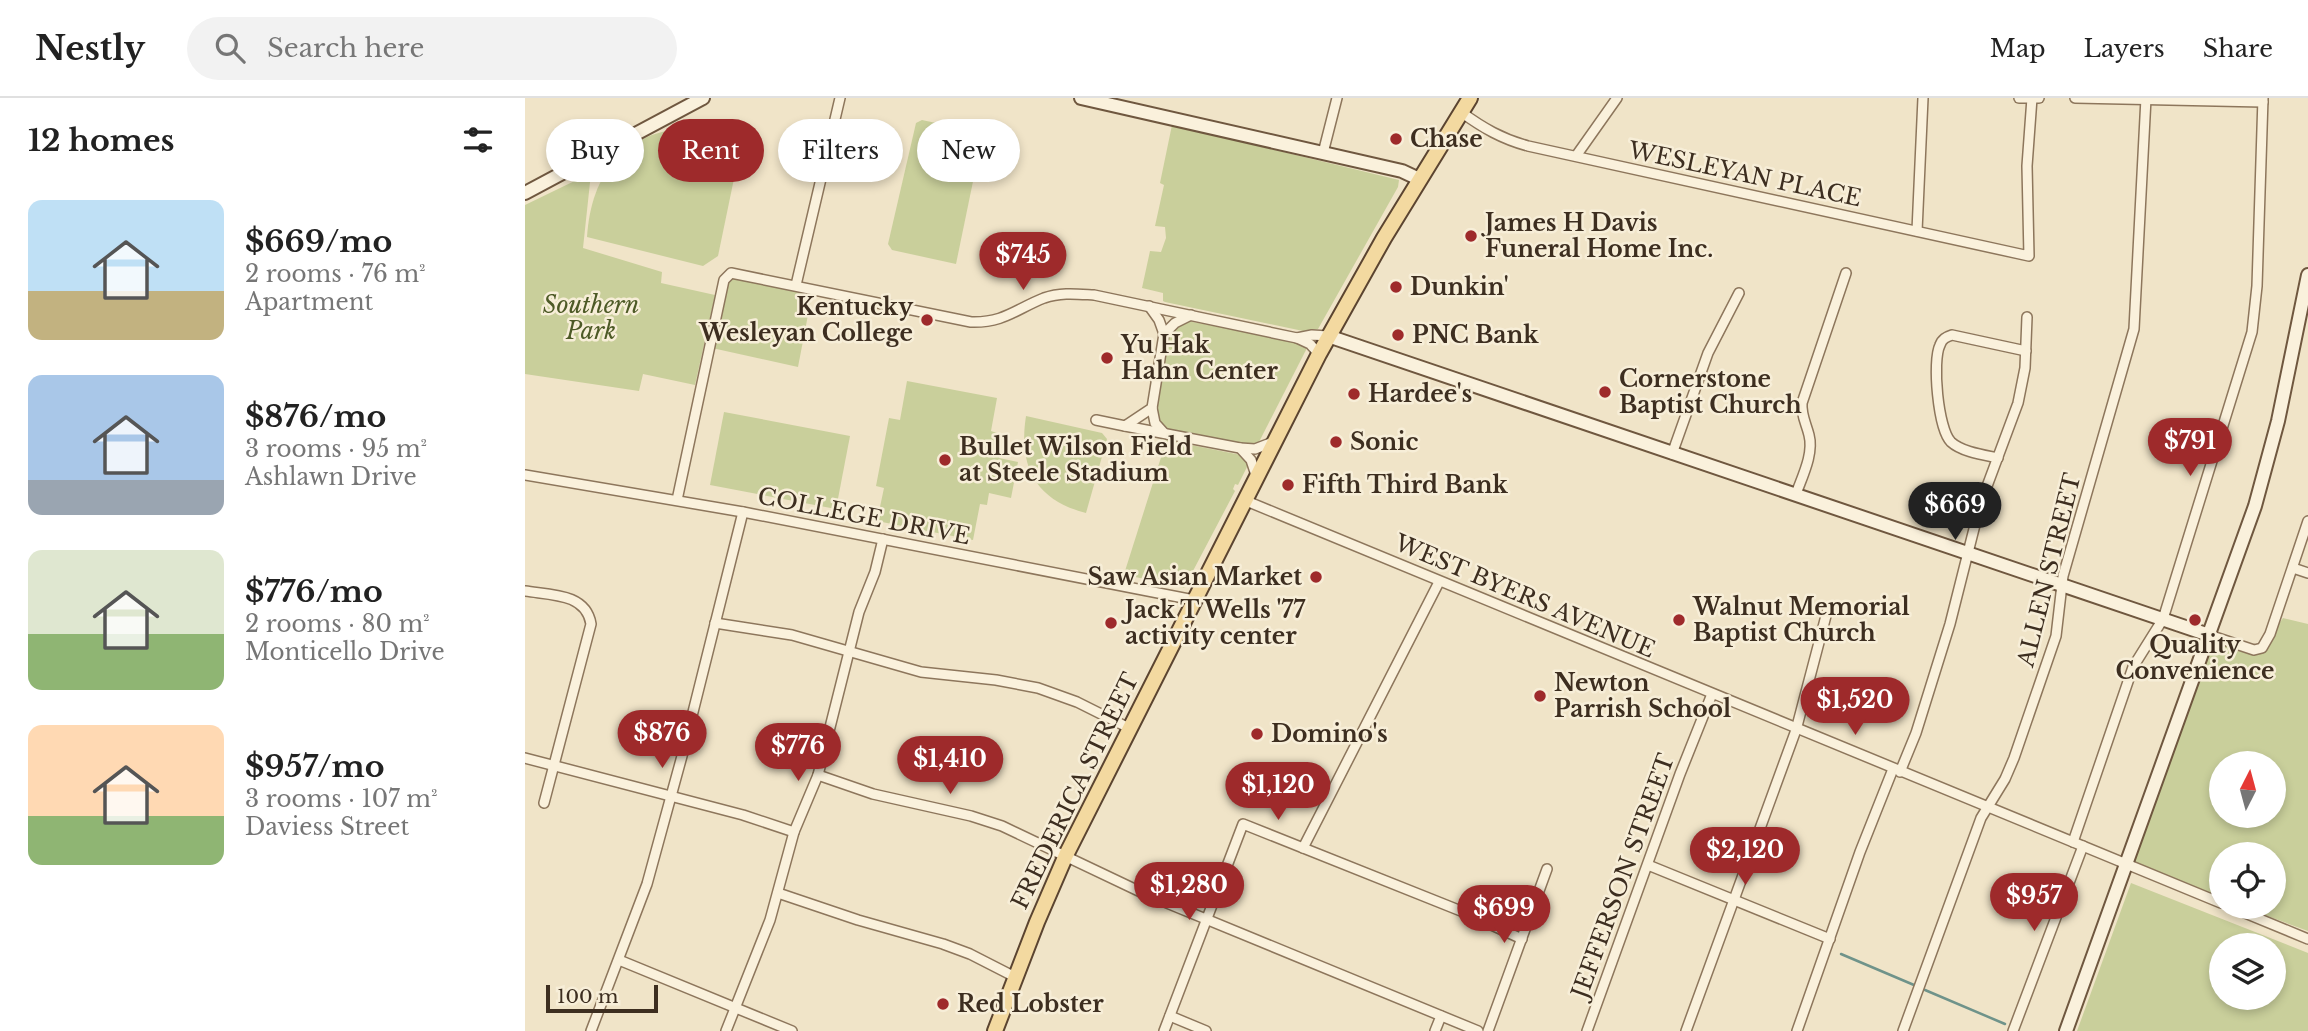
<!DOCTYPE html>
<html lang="en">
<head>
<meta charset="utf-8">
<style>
	:root { --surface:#fff; --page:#f2f2f2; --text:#222; --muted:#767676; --line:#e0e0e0; --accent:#9e2a2b }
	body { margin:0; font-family:"Libre Baskerville",serif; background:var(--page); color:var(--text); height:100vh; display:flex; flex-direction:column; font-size:26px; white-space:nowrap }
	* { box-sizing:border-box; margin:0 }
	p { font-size:23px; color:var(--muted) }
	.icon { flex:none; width:38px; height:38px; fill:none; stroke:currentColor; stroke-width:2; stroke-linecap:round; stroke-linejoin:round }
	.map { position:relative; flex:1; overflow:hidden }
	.details { display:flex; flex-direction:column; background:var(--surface); width:525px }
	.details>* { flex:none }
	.banner { position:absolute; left:21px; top:21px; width:665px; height:63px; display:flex; gap:14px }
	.needle { width:46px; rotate:6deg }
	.buttons { position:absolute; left:1684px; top:653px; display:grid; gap:14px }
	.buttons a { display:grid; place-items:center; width:77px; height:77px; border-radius:50%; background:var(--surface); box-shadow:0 4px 10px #0003; font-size:35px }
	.scale { position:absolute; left:21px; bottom:18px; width:112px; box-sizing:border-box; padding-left:7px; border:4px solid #3d2e20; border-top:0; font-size:19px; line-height:24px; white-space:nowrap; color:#3d2e20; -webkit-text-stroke:5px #f7eed8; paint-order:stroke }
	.price { position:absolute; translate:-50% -60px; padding:0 16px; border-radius:24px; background:var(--accent); color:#fff; font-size:23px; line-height:46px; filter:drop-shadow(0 2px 4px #0008) }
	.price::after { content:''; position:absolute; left:50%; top:42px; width:21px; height:16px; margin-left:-10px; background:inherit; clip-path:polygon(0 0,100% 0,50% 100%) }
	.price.active { background:#222; color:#fff }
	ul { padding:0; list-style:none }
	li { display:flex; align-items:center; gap:21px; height:175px; padding:0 28px }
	li span { display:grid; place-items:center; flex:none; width:196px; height:140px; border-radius:14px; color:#555 }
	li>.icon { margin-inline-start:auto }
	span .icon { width:84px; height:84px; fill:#fffc; stroke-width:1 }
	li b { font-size:30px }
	h2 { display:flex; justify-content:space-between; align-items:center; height:84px; padding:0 28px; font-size:30px }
	.tag { padding:0 24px; border-radius:32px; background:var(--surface); box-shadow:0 4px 10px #0003; font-size:24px; line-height:63px }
	.tag.active { background:var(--accent); color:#fff }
	header { display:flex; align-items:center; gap:42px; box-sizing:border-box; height:98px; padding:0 35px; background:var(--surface); border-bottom:2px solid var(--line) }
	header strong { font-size:33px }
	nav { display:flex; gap:38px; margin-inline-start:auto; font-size:24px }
	.search { width:490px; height:63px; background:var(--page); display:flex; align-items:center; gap:18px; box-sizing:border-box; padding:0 24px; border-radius:38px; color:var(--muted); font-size:26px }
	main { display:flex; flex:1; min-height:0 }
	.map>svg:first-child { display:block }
	.green { fill:#c9cf9b; fill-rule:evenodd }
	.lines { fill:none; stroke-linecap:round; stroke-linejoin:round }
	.stream { stroke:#6f938a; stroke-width:2.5 }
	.street-casing { stroke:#8d765c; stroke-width:12 }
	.secondary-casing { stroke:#6f573f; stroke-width:16 }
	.primary-casing { stroke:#5b4430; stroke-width:18 }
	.street { stroke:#faf1dc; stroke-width:9 }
	.secondary { stroke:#faf1dc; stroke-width:12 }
	.primary { stroke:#f3d9a0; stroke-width:14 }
	.poi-dot { fill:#9e2a2b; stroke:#f7eed8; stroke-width:2.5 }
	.labels { text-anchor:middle; stroke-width:5; stroke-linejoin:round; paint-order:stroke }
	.poi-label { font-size:23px; font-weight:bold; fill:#3d2e20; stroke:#f7eed8; text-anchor:start }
	.street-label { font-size:23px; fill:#3d2e20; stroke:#f7eed8 }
	.park-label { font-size:23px; font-style:italic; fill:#4d5a26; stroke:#f7eed8 }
</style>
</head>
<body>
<header>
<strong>Nestly</strong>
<div class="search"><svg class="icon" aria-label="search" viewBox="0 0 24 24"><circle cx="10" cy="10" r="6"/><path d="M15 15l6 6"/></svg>Search here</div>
<nav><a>Map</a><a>Layers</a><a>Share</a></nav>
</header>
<main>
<section class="details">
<h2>12 homes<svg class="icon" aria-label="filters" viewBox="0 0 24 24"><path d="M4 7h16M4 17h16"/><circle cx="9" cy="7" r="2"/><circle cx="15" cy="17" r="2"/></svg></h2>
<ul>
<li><span style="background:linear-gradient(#bfe0f5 65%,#c2b280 0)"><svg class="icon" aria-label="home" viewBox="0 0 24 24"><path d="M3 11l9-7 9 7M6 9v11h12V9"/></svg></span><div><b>$669/mo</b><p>2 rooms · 76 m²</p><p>Apartment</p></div></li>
<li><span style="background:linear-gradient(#a9c7e8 75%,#9aa5b1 0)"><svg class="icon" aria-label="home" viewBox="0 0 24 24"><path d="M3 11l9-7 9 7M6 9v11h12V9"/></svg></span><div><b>$876/mo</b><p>3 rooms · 95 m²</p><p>Ashlawn Drive</p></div></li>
<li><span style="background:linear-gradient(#dfe7d0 60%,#8fb573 0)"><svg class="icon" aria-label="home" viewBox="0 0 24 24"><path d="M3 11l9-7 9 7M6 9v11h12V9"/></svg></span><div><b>$776/mo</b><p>2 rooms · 80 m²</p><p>Monticello Drive</p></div></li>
<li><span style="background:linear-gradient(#ffd9b3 65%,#8fb573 0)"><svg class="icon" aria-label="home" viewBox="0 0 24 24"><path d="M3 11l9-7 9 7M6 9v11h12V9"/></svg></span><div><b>$957/mo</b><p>3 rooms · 107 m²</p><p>Daviess Street</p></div></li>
</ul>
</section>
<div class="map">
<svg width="1783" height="933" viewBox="0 0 1783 933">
	<rect width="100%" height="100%" fill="#f0e4c8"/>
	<!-- green -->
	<g class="green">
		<path d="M 397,22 L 458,35 L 431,166 L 367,152 L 363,146 L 391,25 Z"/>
		<path d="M 647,27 L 874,82 L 873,89 L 793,231 L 778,233 L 640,204 L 638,203 L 638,195 L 617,190 L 625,153 L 636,154 L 641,140 L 640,129 L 630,128 L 639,87 L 635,85 Z"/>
		<path d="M 166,30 L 217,42 L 193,158 L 178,168 L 62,139 C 66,76 99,32 166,30 Z"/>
		<path d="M 66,75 L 58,150 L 137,174 L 136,185 L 190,197 L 170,287 L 118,276 L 114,293 L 0,276 L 0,107 Z"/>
		<path d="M 211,180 L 287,196 L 273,269 L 187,250 L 203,183 Z"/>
		<path d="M 662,223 L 772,243 L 782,250 L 734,344 L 724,348 L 649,333 C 638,330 633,323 629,313 L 643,238 L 652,228 Z"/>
		<path d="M 382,283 L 472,300 L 466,333 L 472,335 L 468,354 L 474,356 L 474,360 L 493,364 L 486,400 L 464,395 L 462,407 L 455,406 L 448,442 L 352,423 L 359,390 L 351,388 L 364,320 L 375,322 Z"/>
		<path d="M 199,314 L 325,338 L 311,411 L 185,387 Z"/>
		<path d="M 501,318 L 577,335 L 582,341 L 561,415 C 511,402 493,369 501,318 Z"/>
		<path d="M 636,341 L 716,357 L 724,365 L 713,387 L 710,386 L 708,391 L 710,393 L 659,490 L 593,475 L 600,473 L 639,350 L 633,346 Z"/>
		<path d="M 1758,520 L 1783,526 L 1783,833 L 1718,809 L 1748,808 L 1748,756 L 1696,756 L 1696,800 L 1600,766 L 1684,537 L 1737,550 ZM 1696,665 L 1748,665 L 1748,718 L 1696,718 Z"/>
		<path d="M 1606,785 L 1783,855 L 1783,933 L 1552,933 ZM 1696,847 L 1748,847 L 1748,900 L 1696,900 Z"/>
	</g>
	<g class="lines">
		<!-- stream -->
		<g class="stream">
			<path d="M 1316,856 L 1389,887"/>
			<path d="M 1400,892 L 1480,926"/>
		</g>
		<!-- street casing -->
		<g class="street-casing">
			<g id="street">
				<path d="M 1494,0 L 1514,0"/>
				<path d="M 1550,0 L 1738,4"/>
				<path d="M 936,14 C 958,30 977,41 1003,48 L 1504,158 L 1502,68 L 1507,0"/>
				<path d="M 798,55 L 812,0"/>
				<path d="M 1051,58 L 1092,0"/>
				<path d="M 1392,133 L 1398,0"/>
				<path d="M 271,187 L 315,0"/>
				<path d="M 639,236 L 650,225 L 666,217"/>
				<path d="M 772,240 L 785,246 L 794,256"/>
				<path d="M 627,310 L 630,325 L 639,335"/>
				<path d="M 571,322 L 600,328 L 627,310 L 639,236 L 634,222 L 624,208"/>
				<path d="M 600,328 L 715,350 L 726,362 L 731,377"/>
				<path d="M 715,350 L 730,351 L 748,344"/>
				<path d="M 1147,356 L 1183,255 L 1214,195"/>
				<path d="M 1473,360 C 1459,357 1437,354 1426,344 C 1413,331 1407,263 1415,247 C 1417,241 1421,239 1427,237 L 1501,253"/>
				<path d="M 0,377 L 218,414 L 669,502"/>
				<path d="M 1271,396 C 1277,379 1289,356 1284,337 C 1281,325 1276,317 1277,305 L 1321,175"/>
				<path d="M 152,402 L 199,182 L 206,175 L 446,224 C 479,225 491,211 519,200 C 536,194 552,196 569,197 L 772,240 L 787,237 L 803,238"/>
				<path d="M 719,402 L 1696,805"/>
				<path d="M 1768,470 L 1783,475"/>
				<path d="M 0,493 C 25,497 61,495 66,526 L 19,705"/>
				<path d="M 190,525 L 267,537 L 396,574 L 471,582 L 513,590 L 552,604 L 604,630"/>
				<path d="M 1684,537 L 1729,552 L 1737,550 L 1745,536 L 1783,423"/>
				<path d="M 0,660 L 218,717 L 269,734"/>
				<path d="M 1375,674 L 1391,635 L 1425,526 L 1455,407 L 1493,305 L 1500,270 L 1502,219"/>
				<path d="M 293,677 L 348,696 L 446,718 L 477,728 L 620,796 L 953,933"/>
				<path d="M 1548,744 L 1608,569 L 1638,521 L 1727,234 L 1732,188 L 1738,0"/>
				<path d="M 778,750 L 914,484"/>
				<path d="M 1123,767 L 1305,841"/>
				<path d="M 253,795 L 333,822 L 418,846 L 445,856 L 490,879"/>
				<path d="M 1703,808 L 1783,841"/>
				<path d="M 94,862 L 267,933"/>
				<path d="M 645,918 L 681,933"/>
				<path d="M 66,933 L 122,786 L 157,658 L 218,414"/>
				<path d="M 201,933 L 245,822 L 269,734 L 293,677 L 334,514 L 350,474 L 358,441"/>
				<path d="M 639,933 L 718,726 L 936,813 L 997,841"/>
				<path d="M 910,933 L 916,918"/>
				<path d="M 963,933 L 1022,771"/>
				<path d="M 1062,933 L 1155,676 L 1187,596"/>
				<path d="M 1161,933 L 1271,632 L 1302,514"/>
				<path d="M 1272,933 L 1335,754 L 1368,671"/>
				<path d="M 1378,933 L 1456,720 L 1480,681 L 1489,660 L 1531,538 L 1538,478 L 1609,231 L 1621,0"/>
				<path d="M 1488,933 L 1558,748"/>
			</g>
		</g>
		<!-- secondary casing -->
		<g class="secondary-casing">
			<g id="secondary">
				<path d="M 556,0 L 877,73 L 894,81"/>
				<path d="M 0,95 L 178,0"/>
				<path d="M 803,238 L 1684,537"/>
				<path d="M 1541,933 L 1730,408 L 1753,323 L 1783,177"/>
			</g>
		</g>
		<!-- primary casing -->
		<g class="primary-casing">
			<path id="primary" d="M 470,933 L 512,824 L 541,757 L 794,256 L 859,140 L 945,0"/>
		</g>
		<!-- street -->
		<use href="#street" class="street"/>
		<!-- secondary -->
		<use href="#secondary" class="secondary"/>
		<!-- primary -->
		<use href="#primary" class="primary"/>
	</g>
	<!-- markers -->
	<g class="poi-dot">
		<circle cx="871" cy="41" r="7"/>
		<circle cx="946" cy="138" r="7"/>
		<circle cx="871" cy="189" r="7"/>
		<circle cx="402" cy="222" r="7"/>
		<circle cx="873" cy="237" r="7"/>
		<circle cx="582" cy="260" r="7"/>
		<circle cx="1080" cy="294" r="7"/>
		<circle cx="829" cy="296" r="7"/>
		<circle cx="811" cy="344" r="7"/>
		<circle cx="420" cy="362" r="7"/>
		<circle cx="763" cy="387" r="7"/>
		<circle cx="791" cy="479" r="7"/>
		<circle cx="1154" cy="522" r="7"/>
		<circle cx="1670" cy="522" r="7"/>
		<circle cx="586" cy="525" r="7"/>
		<circle cx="1015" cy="598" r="7"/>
		<circle cx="732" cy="636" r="7"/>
		<circle cx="418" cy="906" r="7"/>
	</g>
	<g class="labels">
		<!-- poi labels -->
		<g class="poi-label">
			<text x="885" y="49">Chase</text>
			<text x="960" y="133">James H Davis<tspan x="960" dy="26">Funeral Home Inc.</tspan></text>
			<text x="885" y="197">Dunkin'</text>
			<text x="388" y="217" text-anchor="end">Kentucky<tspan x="388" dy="26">Wesleyan College</tspan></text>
			<text x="887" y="245">PNC Bank</text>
			<text x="596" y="255">Yu Hak<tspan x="596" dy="26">Hahn Center</tspan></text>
			<text x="1094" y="289">Cornerstone<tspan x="1094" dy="26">Baptist Church</tspan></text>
			<text x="843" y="304">Hardee's</text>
			<text x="825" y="352">Sonic</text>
			<text x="434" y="357">Bullet Wilson Field<tspan x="434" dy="26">at Steele Stadium</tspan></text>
			<text x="777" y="395">Fifth Third Bank</text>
			<text x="777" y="487" text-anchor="end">Saw Asian Market</text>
			<text x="1168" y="517">Walnut Memorial<tspan x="1168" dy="26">Baptist Church</tspan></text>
			<text x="600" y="520">Jack T Wells '77<tspan x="600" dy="26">activity center</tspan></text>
			<text x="1670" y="555" text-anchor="middle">Quality<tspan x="1670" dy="26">Convenience</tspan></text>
			<text x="1029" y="593">Newton<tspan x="1029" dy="26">Parrish School</tspan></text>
			<text x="746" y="644">Domino's</text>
			<text x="432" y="914">Red Lobster</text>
		</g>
		<!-- street labels -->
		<g class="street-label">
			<text transform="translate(1220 76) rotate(12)" y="8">WESLEYAN PLACE</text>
			<text transform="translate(339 418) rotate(11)" y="8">COLLEGE DRIVE</text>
			<text transform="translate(1524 472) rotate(-76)" y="8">ALLEN STREET</text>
			<text transform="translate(1000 498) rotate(23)" y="8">WEST BYERS AVENUE</text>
			<text transform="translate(550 693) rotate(-64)" y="8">FREDERICA STREET</text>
			<text transform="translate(1098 778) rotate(-70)" y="8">JEFFERSON STREET</text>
		</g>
		<!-- park labels -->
		<g class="park-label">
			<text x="66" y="215">Southern<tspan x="66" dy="26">Park</tspan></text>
		</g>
	</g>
</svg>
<div class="buttons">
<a><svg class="needle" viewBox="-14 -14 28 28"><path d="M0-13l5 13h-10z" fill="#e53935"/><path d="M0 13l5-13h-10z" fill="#767676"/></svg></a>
<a><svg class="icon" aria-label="locate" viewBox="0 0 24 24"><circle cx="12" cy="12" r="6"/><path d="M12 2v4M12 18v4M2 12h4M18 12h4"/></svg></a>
<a><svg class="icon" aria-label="layers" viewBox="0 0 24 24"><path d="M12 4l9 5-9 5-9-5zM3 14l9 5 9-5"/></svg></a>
</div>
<div class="scale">100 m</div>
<b class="price" style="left:498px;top:194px">$745</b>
<b class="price" style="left:1665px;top:380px">$791</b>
<b class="price active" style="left:1430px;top:444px">$669</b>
<b class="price" style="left:1330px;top:639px">$1,520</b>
<b class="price" style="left:137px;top:672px">$876</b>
<b class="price" style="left:273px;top:685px">$776</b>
<b class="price" style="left:425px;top:698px">$1,410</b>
<b class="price" style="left:753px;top:724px">$1,120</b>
<b class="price" style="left:1220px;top:789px">$2,120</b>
<b class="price" style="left:664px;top:824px">$1,280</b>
<b class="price" style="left:1509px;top:835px">$957</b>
<b class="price" style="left:979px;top:847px">$699</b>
<div class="banner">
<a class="tag">Buy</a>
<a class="tag active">Rent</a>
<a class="tag">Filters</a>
<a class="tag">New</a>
</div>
</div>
</main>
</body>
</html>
